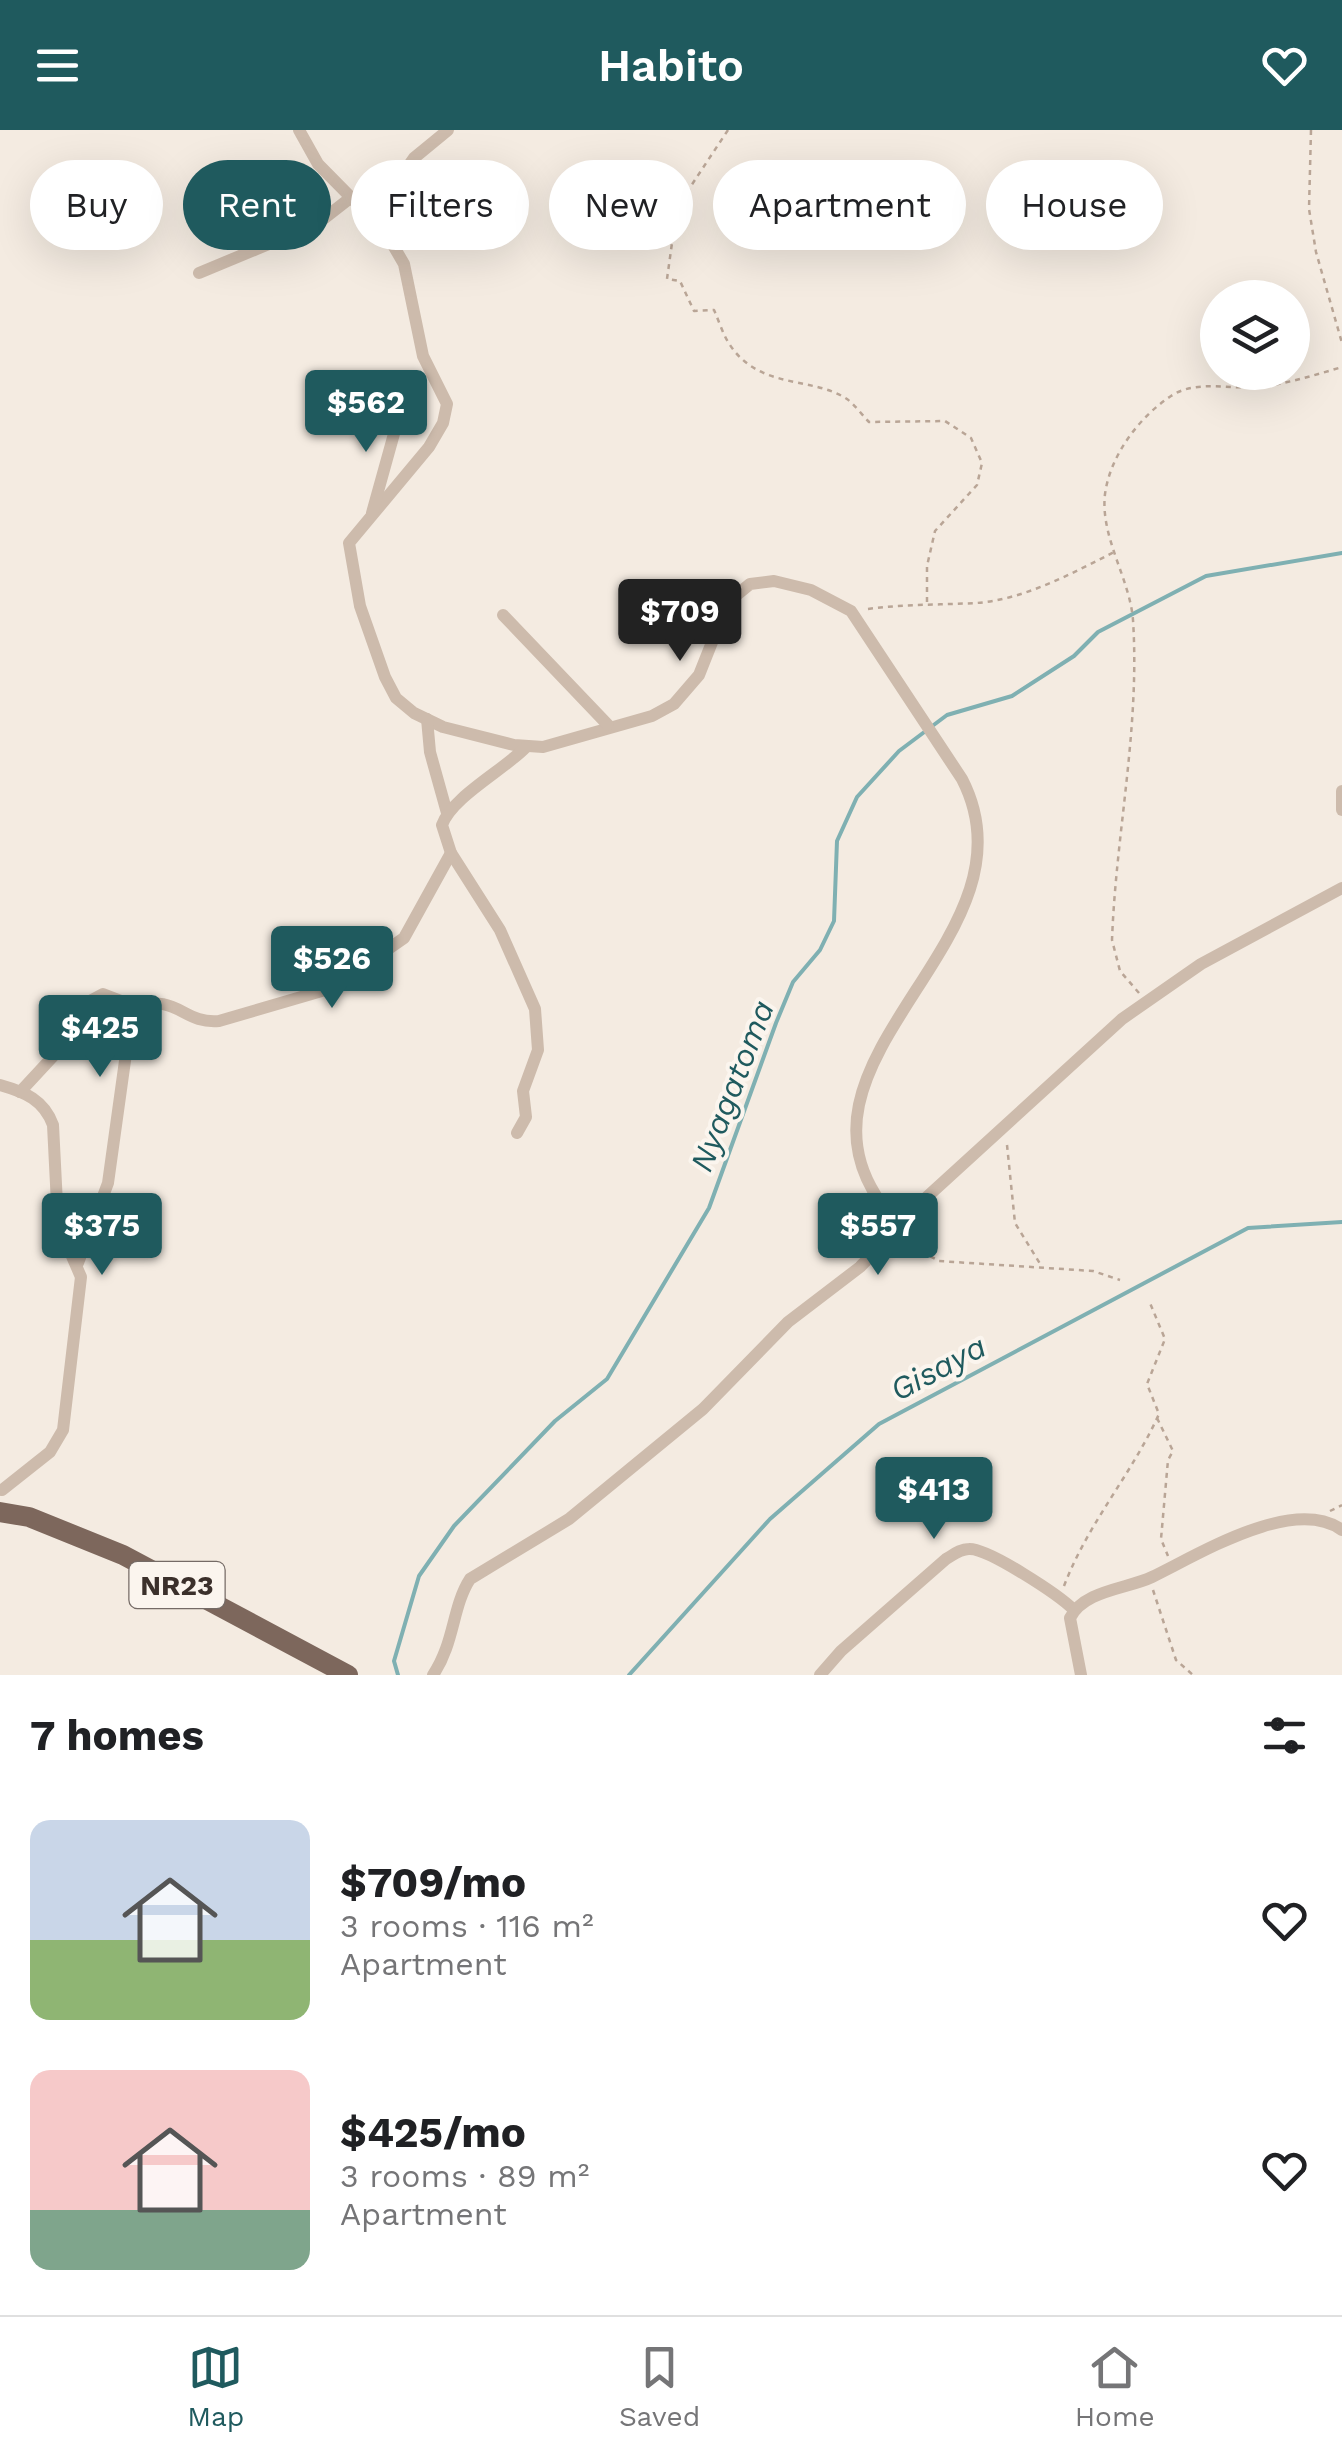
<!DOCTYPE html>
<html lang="en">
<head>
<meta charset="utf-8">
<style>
	:root { --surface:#fff; --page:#f6f6f6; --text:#202124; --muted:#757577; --line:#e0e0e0; --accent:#1f5a5e }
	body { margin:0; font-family:"Work Sans",sans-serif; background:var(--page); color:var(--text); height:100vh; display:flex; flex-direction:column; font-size:38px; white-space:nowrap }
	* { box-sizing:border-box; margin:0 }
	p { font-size:32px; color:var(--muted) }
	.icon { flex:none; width:55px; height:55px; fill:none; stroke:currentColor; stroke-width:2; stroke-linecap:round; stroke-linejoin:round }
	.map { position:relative; height:1545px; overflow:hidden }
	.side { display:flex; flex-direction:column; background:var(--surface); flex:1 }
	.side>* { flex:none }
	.hud { position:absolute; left:30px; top:30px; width:1282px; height:90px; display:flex; gap:20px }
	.fabs { position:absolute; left:1200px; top:150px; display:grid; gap:20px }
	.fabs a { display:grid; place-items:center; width:110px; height:110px; border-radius:50%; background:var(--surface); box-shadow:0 10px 40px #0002; font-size:50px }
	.price { position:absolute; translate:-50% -85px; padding:0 22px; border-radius:10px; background:var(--accent); color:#fff; font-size:32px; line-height:65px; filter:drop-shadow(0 2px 5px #0008) }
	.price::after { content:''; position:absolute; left:50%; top:60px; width:30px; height:22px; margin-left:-15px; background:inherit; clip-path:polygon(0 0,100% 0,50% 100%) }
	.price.on { background:#222; color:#fff }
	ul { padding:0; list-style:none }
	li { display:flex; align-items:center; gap:30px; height:250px; padding:0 30px }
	li span { display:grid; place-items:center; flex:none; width:280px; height:200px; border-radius:20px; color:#555 }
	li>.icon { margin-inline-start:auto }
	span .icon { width:120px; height:120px; fill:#fffc; stroke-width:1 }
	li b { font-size:42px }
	h2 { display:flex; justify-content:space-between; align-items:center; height:120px; padding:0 30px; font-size:42px }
	.pill { padding:0 35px; border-radius:45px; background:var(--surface); box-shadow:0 10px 40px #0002; font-size:35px; line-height:90px }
	.pill.on { background:var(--accent); color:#fff }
	header { display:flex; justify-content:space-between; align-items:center; height:130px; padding:0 30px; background:var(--accent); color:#fff; font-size:45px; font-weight:600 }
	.tab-bar { display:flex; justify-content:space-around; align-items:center; height:140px; border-top:2px solid var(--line); background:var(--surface); font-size:28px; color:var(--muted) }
	.tab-bar a { display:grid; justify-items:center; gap:5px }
	.tab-bar .on { color:var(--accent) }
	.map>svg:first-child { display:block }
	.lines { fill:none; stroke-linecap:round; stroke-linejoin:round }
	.stream { stroke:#7fb0b2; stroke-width:4 }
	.path { stroke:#b9a596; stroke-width:2.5; stroke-dasharray:5 5; stroke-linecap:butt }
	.minor { stroke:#cdbbac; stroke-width:12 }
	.primary { stroke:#7d675c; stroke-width:20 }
	.labels { text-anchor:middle; stroke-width:8; stroke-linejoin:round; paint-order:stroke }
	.shield { fill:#fbf5ee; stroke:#756b66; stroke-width:2.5 }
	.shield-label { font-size:28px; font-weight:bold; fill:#3b302b }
	.water-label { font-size:32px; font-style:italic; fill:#1f5a5e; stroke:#fbf5ee }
</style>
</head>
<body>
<header><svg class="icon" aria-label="menu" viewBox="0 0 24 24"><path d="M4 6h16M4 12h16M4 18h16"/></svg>Habito<svg class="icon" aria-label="heart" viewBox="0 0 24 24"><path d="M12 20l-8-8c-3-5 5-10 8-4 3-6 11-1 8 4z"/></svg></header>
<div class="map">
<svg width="1342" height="1545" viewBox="0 0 1342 1545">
	<rect width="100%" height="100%" fill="#f4ebe1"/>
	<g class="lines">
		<!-- stream -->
		<g class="stream">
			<path d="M 398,1545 L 394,1531 L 419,1446 L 454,1396 L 555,1291 L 607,1249 L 709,1078 L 776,893 L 793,852 L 820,820 L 834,791 L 837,711 L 857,667 L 899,621 L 947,585 L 1012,566 L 1074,526 L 1098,502 L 1206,446 L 1342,423"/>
			<path d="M 629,1545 L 770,1389 L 879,1294 L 1248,1098 L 1342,1092"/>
		</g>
		<!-- path -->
		<g class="path">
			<path d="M 728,0 L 677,77 L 667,149 L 680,151 L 694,181 L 714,180 C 719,191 723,205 730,215 C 760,260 812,246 847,269 C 855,275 862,285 869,292 L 945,291 L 971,308 L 982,333 L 977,355 L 935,401 L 927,436 L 927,472"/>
			<path d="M 1311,0 L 1309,79 L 1316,122 L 1342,213"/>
			<path d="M 868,479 C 904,474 940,475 976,473 C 1023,470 1073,443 1114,422"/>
			<path d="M 1139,863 L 1120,841 L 1112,810 C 1116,702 1140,599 1133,490 C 1130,449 1100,407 1105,364 C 1110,326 1139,287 1171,266 C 1196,249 1233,260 1261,257 C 1289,253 1315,245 1342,237"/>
			<path d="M 1007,1015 L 1015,1093 L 1042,1137"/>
			<path d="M 904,1112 L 939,1131 L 1093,1141 L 1120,1150"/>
			<path d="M 1157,1288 L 1173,1321 L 1168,1330 L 1161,1409 L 1168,1426"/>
			<path d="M 1330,1381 L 1342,1375"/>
			<path d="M 1064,1456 C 1088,1393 1132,1344 1159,1284 L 1147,1254 L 1165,1209 L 1150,1173"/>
			<path d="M 1153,1460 L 1176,1530 L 1193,1545"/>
		</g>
		<!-- minor -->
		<g class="minor">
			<path d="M 299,0 L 318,34 L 386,103 L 404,134 L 423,226 L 447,274 L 443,293 L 429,317 L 349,413 L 360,476 L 385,547 L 396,568 L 414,583 L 443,597 L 514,615 L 543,617 L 652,586 L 674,574 L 699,545 L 728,472 L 750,454 L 774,451 L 811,460 L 851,481 L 962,649 C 1048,815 749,937 899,1095"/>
			<path d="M 372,88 L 414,28 L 448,0"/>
			<path d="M 199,143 L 317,94 L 349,69"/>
			<path d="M 372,383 L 397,293 L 392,270"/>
			<path d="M 503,485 L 608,595"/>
			<path d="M 427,589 L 430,622 L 447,683"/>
			<path d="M 1342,661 L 1342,680"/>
			<path d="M 131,877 C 180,863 181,894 219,891 L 332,858 L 404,808 L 451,723"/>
			<path d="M 0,955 C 25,962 44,970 53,995 L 58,1094 L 81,1147 L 63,1300 L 50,1322 L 2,1360"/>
			<path d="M 20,962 L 71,907 L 88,872 L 103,864 L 129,874 L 129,902 L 108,1053 L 78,1133"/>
			<path d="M 517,1003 L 526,987 L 523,961 L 538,920 L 535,879 L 500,800 L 451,723 L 442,695 C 452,667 504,640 526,617"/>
			<path d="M 433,1545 C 455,1512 452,1477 470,1449 L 569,1389 L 703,1279 L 788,1192 L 860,1137 L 928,1066 L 1122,889 L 1201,834 L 1342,758"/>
			<path d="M 820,1545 L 841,1521 L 946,1429 C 953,1425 960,1419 969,1419 C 988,1418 1059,1465 1074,1480"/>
			<path d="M 1081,1545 L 1070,1488 C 1084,1460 1127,1459 1152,1447 C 1198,1425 1293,1365 1342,1400"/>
		</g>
		<!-- primary -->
		<path class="primary" d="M 0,1382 L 29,1387 L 123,1425 L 348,1545"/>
	</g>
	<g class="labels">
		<!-- shield labels -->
		<rect class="shield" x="129.5" y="1432" width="95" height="46" rx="8"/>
		<g class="shield-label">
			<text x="177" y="1465">NR23</text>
		</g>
		<!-- water labels -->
		<g class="water-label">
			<text transform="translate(732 956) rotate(-69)" y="11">Nyagatoma</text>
			<text transform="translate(938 1238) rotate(-28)" y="11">Gisaya</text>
		</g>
	</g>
</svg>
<div class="fabs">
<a><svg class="icon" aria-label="layers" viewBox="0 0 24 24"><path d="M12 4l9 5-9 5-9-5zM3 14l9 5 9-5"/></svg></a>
</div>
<b class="price" style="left:366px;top:325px">$562</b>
<b class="price on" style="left:680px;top:534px">$709</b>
<b class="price" style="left:332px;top:881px">$526</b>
<b class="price" style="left:100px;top:950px">$425</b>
<b class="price" style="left:102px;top:1148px">$375</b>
<b class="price" style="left:878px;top:1148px">$557</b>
<b class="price" style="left:934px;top:1412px">$413</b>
<div class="hud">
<a class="pill">Buy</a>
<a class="pill on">Rent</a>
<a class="pill">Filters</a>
<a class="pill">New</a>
<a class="pill">Apartment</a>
<a class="pill">House</a>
</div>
</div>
<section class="side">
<h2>7 homes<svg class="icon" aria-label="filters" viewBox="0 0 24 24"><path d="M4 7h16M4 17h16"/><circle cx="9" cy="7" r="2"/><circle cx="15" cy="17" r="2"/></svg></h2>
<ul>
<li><span style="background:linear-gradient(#c9d6e8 60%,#8fb573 0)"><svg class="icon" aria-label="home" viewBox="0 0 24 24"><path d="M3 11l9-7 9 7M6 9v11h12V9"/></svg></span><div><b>$709/mo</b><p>3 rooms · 116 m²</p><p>Apartment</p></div><svg class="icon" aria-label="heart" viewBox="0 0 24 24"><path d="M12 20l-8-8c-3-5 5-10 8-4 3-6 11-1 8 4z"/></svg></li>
<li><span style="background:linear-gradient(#f6c9c9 70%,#7fa58c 0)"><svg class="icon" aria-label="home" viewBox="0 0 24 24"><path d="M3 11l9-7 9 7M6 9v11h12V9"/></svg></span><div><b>$425/mo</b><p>3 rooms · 89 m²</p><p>Apartment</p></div><svg class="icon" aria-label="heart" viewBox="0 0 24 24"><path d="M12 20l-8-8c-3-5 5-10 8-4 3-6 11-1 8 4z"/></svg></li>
</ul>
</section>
<nav class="tab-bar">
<a class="on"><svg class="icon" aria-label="map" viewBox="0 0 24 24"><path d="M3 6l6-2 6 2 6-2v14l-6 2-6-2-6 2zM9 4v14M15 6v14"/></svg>Map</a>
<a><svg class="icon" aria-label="saved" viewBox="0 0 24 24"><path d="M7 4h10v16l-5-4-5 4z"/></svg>Saved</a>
<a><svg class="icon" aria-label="home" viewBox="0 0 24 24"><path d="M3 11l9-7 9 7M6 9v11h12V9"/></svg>Home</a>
</nav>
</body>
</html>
